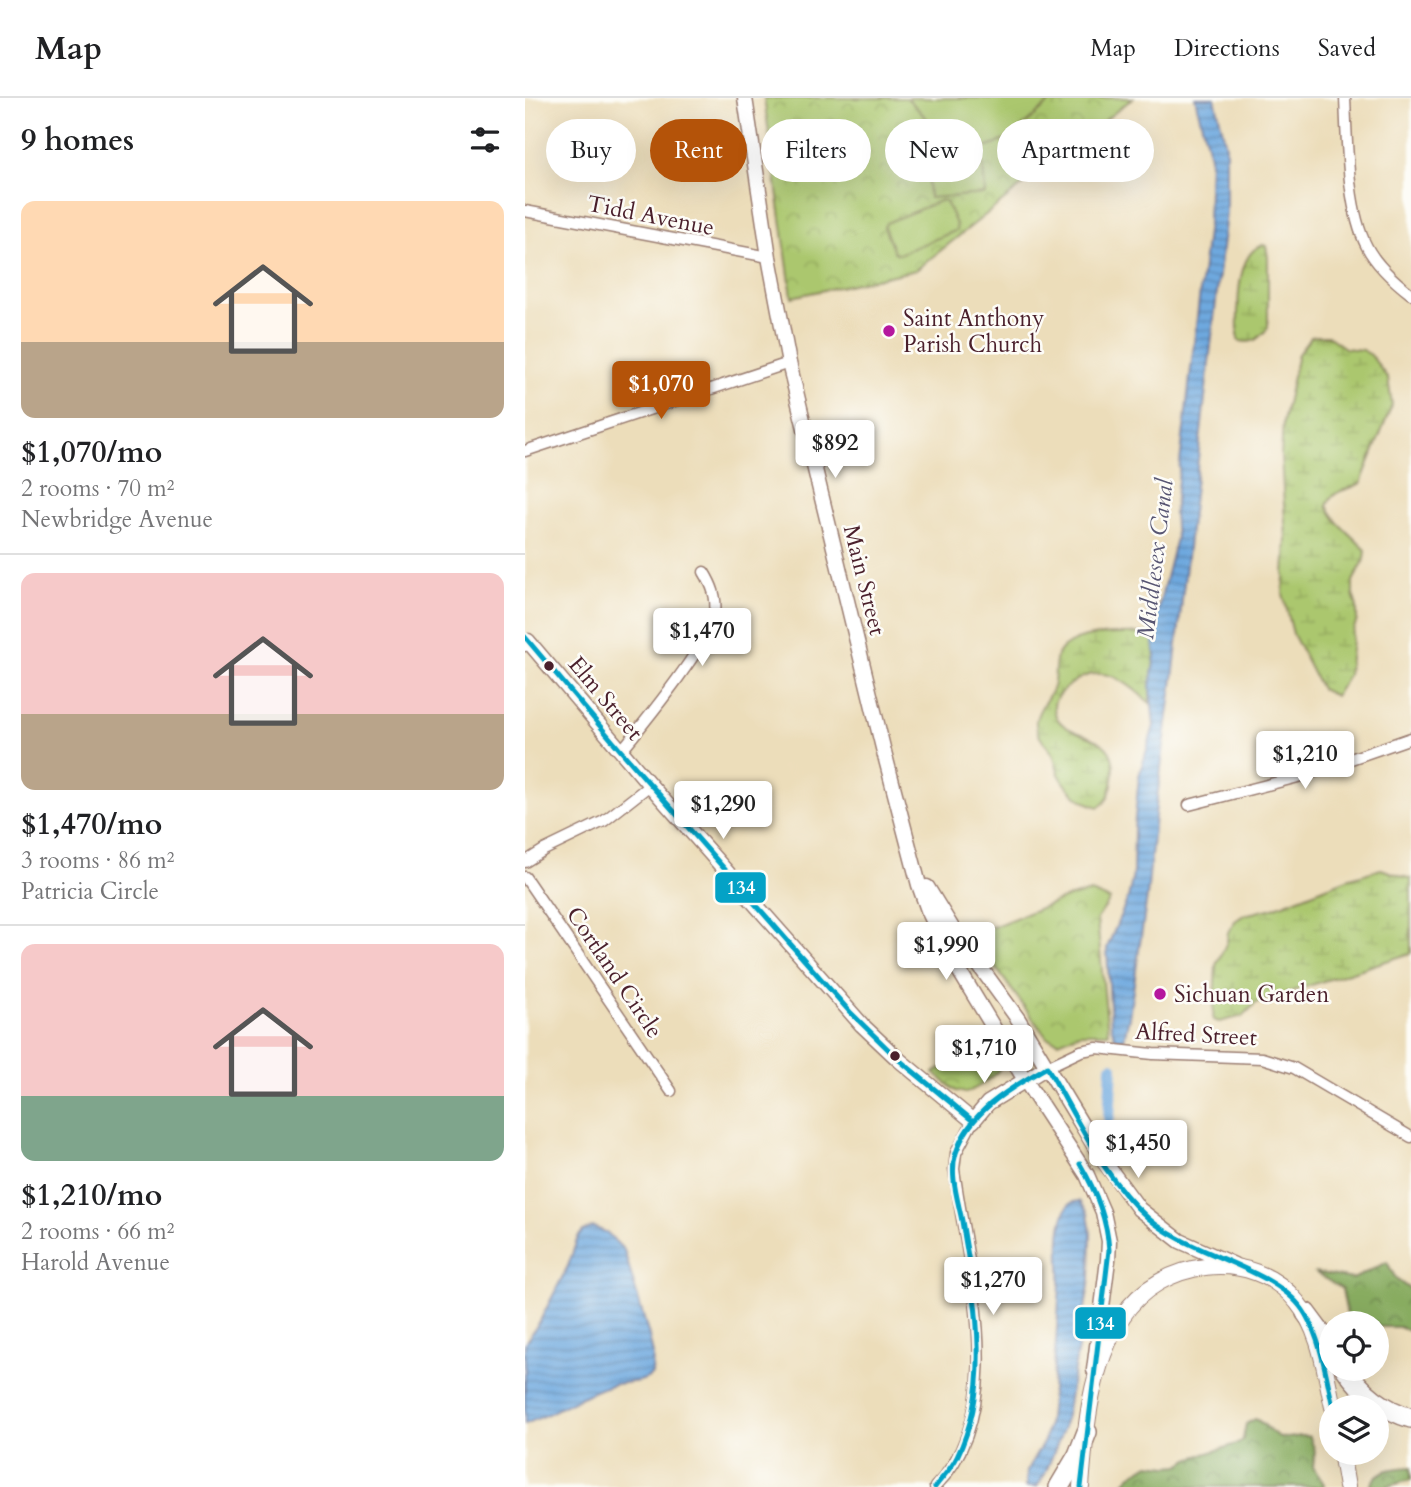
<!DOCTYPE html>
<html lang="en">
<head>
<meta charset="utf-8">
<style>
	:root { --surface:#fff; --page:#f2f2f2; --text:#202124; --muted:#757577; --line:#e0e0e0; --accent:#b45309 }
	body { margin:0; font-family:Cardo,serif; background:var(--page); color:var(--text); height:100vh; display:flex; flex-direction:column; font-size:26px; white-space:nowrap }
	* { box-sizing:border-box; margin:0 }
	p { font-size:23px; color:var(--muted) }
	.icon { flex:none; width:38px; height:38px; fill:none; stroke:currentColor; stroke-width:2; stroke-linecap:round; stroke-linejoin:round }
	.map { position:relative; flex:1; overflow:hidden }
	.panel { display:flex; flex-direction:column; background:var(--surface); width:525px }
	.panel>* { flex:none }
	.banner { position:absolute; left:21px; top:21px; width:665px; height:63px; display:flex; gap:14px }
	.fabs { position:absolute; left:794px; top:1213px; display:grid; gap:14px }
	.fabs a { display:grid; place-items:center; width:70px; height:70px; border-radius:50%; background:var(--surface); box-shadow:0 7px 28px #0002; font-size:35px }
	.price { position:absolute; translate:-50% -60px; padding:0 16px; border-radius:7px; background:#fff; color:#222; font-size:23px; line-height:46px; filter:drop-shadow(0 2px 4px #0008) }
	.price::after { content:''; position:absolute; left:50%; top:42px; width:21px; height:16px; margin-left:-10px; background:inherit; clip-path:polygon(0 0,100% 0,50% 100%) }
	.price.current { background:var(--accent); color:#fff }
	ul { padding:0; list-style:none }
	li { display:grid; align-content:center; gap:14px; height:371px; padding:0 21px }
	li+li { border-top:2px solid var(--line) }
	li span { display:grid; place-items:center; height:217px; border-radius:14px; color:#555 }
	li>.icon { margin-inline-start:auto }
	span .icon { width:126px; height:126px; fill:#fffc; stroke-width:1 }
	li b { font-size:30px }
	h2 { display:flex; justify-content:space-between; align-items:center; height:84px; padding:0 21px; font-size:30px }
	.tag { padding:0 24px; border-radius:32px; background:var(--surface); box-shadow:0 7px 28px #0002; font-size:24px; line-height:63px }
	.tag.current { background:var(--accent); color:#fff }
	header { display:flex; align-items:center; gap:42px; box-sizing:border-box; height:98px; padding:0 35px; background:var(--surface); border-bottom:2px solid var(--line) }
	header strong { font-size:33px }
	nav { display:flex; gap:38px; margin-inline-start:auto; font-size:24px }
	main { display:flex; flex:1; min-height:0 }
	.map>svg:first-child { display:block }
	.forest { fill:url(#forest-crowns); stroke:#696646; stroke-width:2 }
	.wetland { fill:url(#wetland-marsh); stroke:#7a734c; stroke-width:2 }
	.park { fill:url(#park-crowns); stroke:#7a734c; stroke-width:2 }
	.pitch { fill:#abc76e; stroke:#7a734c; stroke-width:2 }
	.water { fill:url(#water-rules); stroke:#5c6485; stroke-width:2 }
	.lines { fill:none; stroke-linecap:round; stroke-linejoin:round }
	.canal { stroke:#6ea9df; stroke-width:12 }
	.street-casing { stroke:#9b7e72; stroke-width:13 }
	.secondary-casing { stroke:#9b7e72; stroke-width:17 }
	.primary-casing { stroke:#9b7e72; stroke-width:18 }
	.highway-casing { stroke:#9b7e72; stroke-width:22 }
	.street { stroke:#fff; stroke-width:10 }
	.secondary { stroke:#fff; stroke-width:14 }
	.primary { stroke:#fff; stroke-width:16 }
	.highway { stroke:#fff; stroke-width:19 }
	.bus-1-casing { stroke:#fdfcf7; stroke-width:10 }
	.bus-1 { stroke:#04a2c6; stroke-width:5 }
	.poi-dot { fill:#b5179e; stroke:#fdfcf7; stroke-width:2.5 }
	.bus-dot { fill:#4a1f2b; stroke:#fdfcf7; stroke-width:2.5 }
	.labels { text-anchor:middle; stroke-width:5; stroke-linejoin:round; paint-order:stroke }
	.street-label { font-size:23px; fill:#4a1f2b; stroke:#fdfcf7 }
	.poi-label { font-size:23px; fill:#4a1f2b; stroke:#fdfcf7; text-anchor:start }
	.water-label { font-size:24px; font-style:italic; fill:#585673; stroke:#fdfcf7 }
	.line-badge { stroke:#fdfcf7; stroke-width:2.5 }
	.badge-label { font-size:19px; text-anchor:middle; font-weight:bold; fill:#fff }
</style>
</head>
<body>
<header>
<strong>Map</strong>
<nav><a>Map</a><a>Directions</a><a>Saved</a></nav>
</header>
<main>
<section class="panel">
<h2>9 homes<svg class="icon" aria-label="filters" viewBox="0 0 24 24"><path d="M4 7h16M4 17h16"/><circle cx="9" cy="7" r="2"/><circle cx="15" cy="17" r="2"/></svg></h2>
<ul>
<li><span style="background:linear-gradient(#ffd9b3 65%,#b9a48a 0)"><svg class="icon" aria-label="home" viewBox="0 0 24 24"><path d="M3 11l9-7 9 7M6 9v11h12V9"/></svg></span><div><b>$1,070/mo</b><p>2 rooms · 70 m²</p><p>Newbridge Avenue</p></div></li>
<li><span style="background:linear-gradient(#f6c9c9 65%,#b9a48a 0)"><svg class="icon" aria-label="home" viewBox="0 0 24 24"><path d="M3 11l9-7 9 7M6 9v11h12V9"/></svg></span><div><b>$1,470/mo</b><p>3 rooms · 86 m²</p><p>Patricia Circle</p></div></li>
<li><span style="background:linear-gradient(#f6c9c9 70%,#7fa58c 0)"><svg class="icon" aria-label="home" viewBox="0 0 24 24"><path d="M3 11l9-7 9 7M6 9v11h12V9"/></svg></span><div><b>$1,210/mo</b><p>2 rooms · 66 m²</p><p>Harold Avenue</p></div></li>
</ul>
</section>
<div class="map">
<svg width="886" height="1389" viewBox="0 0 886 1389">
	<defs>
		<pattern id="forest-crowns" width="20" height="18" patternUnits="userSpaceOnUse" patternTransform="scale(1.75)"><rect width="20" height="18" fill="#88ac61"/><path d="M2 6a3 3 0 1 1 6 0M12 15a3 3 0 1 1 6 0" fill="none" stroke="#718b50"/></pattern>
		<pattern id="wetland-marsh" width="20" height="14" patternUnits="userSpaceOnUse" patternTransform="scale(1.75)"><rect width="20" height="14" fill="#abc76e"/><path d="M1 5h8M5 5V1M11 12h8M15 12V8" fill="none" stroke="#95aa5f"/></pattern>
		<pattern id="park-crowns" width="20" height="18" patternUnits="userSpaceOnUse" patternTransform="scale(1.75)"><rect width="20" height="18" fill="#abc76e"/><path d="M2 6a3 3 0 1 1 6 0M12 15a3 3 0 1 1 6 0" fill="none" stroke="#95aa5f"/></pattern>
		<pattern id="water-rules" width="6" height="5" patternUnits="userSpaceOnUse" patternTransform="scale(1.75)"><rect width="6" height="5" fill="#6ea9df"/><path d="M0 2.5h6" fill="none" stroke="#5c89b5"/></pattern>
	</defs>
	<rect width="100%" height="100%" fill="#fdfcf7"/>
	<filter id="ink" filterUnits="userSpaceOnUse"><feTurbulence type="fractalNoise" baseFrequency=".0143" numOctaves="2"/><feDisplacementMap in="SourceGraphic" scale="14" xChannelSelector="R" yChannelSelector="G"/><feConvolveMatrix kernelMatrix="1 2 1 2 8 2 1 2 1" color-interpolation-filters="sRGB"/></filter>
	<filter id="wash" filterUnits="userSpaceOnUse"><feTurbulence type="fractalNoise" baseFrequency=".00686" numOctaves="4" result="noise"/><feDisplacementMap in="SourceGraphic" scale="28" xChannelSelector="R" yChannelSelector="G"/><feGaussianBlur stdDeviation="1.57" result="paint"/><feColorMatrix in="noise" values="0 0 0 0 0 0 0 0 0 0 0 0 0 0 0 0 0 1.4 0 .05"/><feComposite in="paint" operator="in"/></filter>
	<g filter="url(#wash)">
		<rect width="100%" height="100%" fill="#ecddba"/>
		<!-- forest -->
		<g class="forest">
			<path d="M 862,1164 L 871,1181 L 886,1192 L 886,1234 L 874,1229 L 852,1229 L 852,1225 L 823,1223 L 817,1191 L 789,1174 L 828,1181 Z"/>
			<path d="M 730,1321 C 740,1325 745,1335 755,1339 C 765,1343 774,1335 785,1339 L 790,1353 L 788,1369 L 799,1386 L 798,1389 L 595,1389 L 605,1378 L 624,1366 L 644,1368 L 655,1367 L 664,1361 L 715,1345 L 718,1341 L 721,1326 Z"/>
			<path d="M 886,1369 L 886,1382 L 859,1389 L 845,1389 C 850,1371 870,1370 886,1369 Z"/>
		</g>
		<!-- wetland -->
		<g class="wetland">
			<path d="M 738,147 L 741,148 L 743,159 L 743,230 C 734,240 727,248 713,242 C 713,217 709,154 738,147 Z"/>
			<path d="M 793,238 L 803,238 L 820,250 L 837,252 L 846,257 L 863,281 L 867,307 L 836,385 C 822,394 808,390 802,408 L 813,425 L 841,452 L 840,461 L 828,483 L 828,496 L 832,509 L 832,522 L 828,533 L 823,577 L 810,598 L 796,591 L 768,536 L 758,496 L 761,441 L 756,358 L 758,324 L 773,256 L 786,239 Z"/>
			<path d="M 627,535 L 630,558 L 625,589 L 625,605 C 599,582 574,561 542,589 C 535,594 528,602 529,611 C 534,648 601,624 587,687 C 584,697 583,704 574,709 C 556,705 542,691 534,676 C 531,669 531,661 527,655 C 520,644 510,638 511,623 C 513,609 524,601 528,589 C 532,576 526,560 539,549 C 561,532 600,537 627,535 Z"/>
			<path d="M 856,771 L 886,781 L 886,855 L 749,899 L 731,905 L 718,918 L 694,924 L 688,922 L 691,867 L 702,844 L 703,834 L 710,823 L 719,817 L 748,810 L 822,781 Z"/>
		</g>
		<!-- park -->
		<g class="park">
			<path d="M 239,0 L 608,0 L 391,172 L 267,199 Z"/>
			<path d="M 566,794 L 585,802 L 572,821 L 583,935 L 555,935 L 534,944 L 522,940 L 447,837 L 541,800 Z"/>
			<path d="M 465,935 C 477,957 486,967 461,983 C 455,988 448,992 441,995 L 431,993 L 409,975 Z"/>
		</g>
		<!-- pitch -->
		<g class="pitch">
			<path d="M 382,0 L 530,0 C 498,27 478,55 433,53 Z"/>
			<path d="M 458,65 L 460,96 L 404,100 L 402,69 Z"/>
			<path d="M 417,102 L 421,104 L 432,128 L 430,133 L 374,156 L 369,154 L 359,129 L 361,125 Z"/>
		</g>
		<!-- water -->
		<g class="water">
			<path d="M 670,0 L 690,0 L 701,48 L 701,115 L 649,573 L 631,708 L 622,799 L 604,919 L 599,941 L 590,940 L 586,927 L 582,850 L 603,800 L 608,777 L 609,730 L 614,678 L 629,628 L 625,589 L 630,558 L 627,535 L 651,440 L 649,416 L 683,125 L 685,58 Z"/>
			<path d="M 555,1103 L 563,1115 L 566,1136 L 565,1182 L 539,1329 L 520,1376 L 512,1389 L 501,1389 L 502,1373 L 519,1343 L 523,1328 C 529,1280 532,1233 535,1186 C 536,1162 531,1132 542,1110 C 544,1104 549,1104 555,1103 Z"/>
			<path d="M 68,1129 L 81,1134 L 99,1152 L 124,1238 L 128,1256 L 127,1276 C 117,1287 100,1283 86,1287 C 56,1296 30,1315 0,1326 L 0,1245 L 15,1223 L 43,1168 L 53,1139 L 58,1133 Z"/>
		</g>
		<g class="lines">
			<!-- canal -->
			<path class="canal" d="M 584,1020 L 587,969"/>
		</g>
	</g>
	<g filter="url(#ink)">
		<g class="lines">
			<!-- street casing -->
			<g class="street-casing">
				<g id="street">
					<path d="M 820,0 C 822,42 822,112 842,149 C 852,168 869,183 886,196"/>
					<path d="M 0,113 L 244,159"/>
					<path d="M 0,353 L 264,265"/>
					<path d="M 96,653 C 118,626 185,545 190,515 C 192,499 187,487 179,474"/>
					<path d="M 664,707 L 777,678 L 886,640"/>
					<path d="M 0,764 L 19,752 L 79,723 L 125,687"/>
					<path d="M 0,779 L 146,993"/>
					<path d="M 522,969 L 556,953 L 572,950 L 628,956 L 737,960 L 769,970 L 886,1039"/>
					<path d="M 410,1389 C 487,1312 441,1165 429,1071 L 431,1055 L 448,1023"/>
				</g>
			</g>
			<!-- secondary casing -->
			<g class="secondary-casing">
				<g id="secondary">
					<path d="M 220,0 L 244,159 L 264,265 L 358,650 L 394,787 L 403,812 L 423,854 L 500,982 L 562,1077 L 578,1114 L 584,1143 L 583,1162 L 569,1272"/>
					<path d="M 0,546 L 3,543 L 125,687 L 337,927 L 373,961 L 448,1023 L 463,1005 L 522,969"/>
					<path d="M 402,789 L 427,830 L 493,921 L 578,1062 L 614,1111 L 655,1143 L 709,1167"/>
				</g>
			</g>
			<!-- primary casing -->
			<g class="primary-casing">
				<g id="primary">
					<path d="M 816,1354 L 822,1389"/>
					<path d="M 556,1389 C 560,1333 565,1267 597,1219 C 634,1161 728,1148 772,1204 C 796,1233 800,1274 808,1309"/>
				</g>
			</g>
			<!-- highway casing -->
			<g class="highway-casing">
				<g id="highway">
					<path d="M 781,1215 L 807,1250"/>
					<path d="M 820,1270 C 836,1294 858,1312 886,1320"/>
					<path d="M 534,1389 L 553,1357 L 562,1334"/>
				</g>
			</g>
			<!-- street -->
			<use href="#street" class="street"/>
			<!-- secondary -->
			<use href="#secondary" class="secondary"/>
			<!-- primary -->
			<use href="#primary" class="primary"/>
			<!-- highway -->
			<use href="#highway" class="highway"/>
			<!-- bus-1 casing -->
			<g class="bus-1-casing">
				<g id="bus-1">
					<path d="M 0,539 L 96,653 L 325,914 L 373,961 L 448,1023"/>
					<path d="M 555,1066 C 571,1093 582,1120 584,1152 L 556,1389"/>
					<path d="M 410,1389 C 417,1379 427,1370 432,1359 C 468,1286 450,1200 437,1123 C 433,1102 424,1076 431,1055 C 445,1012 486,990 522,969 C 552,1020 578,1080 623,1120 C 667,1159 755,1170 781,1217 C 797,1245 801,1278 808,1309"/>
				</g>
			</g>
			<!-- bus-1 -->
			<use href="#bus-1" class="bus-1"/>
		</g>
	</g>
	<!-- markers -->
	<g class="poi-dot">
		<circle cx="364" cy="233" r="7"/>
		<circle cx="635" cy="896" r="7"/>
	</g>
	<g class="bus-dot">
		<circle cx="24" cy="568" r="6"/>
		<circle cx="370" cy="958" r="6"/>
	</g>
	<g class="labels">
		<!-- street labels -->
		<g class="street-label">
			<text transform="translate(126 117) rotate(11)" y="8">Tidd Avenue</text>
			<text transform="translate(340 482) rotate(76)" y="8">Main Street</text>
			<text transform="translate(81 600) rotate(50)" y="8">Elm Street</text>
			<text transform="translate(90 874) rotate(56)" y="8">Cortland Circle</text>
			<text transform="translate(671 936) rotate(3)" y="8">Alfred Street</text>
		</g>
		<!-- poi labels -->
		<g class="poi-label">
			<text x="378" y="228">Saint Anthony<tspan x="378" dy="26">Parish Church</tspan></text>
			<text x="649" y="904">Sichuan Garden</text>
		</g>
		<!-- water labels -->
		<g class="water-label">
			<text transform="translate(630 461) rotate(-83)" y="8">Middlesex Canal</text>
		</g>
	</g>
	<g class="line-badge">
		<rect x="189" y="773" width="53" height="33" rx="7" fill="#04a2c6"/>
		<rect x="549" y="1208" width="53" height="34" rx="7" fill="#04a2c6"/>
	</g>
	<g class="badge-label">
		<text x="216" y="796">134</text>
		<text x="575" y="1232">134</text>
	</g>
</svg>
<div class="fabs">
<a><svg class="icon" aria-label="locate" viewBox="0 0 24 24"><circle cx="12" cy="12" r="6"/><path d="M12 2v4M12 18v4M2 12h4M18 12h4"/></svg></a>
<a><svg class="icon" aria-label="layers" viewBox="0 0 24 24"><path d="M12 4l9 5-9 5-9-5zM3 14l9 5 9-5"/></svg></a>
</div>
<b class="price current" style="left:136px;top:323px">$1,070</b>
<b class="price" style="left:310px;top:382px">$892</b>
<b class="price" style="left:177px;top:570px">$1,470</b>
<b class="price" style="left:780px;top:693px">$1,210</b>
<b class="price" style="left:198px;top:743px">$1,290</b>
<b class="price" style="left:421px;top:884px">$1,990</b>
<b class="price" style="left:459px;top:987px">$1,710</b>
<b class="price" style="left:613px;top:1082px">$1,450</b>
<b class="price" style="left:468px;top:1219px">$1,270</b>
<div class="banner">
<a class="tag">Buy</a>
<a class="tag current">Rent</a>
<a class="tag">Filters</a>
<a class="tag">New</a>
<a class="tag">Apartment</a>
</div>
</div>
</main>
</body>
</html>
